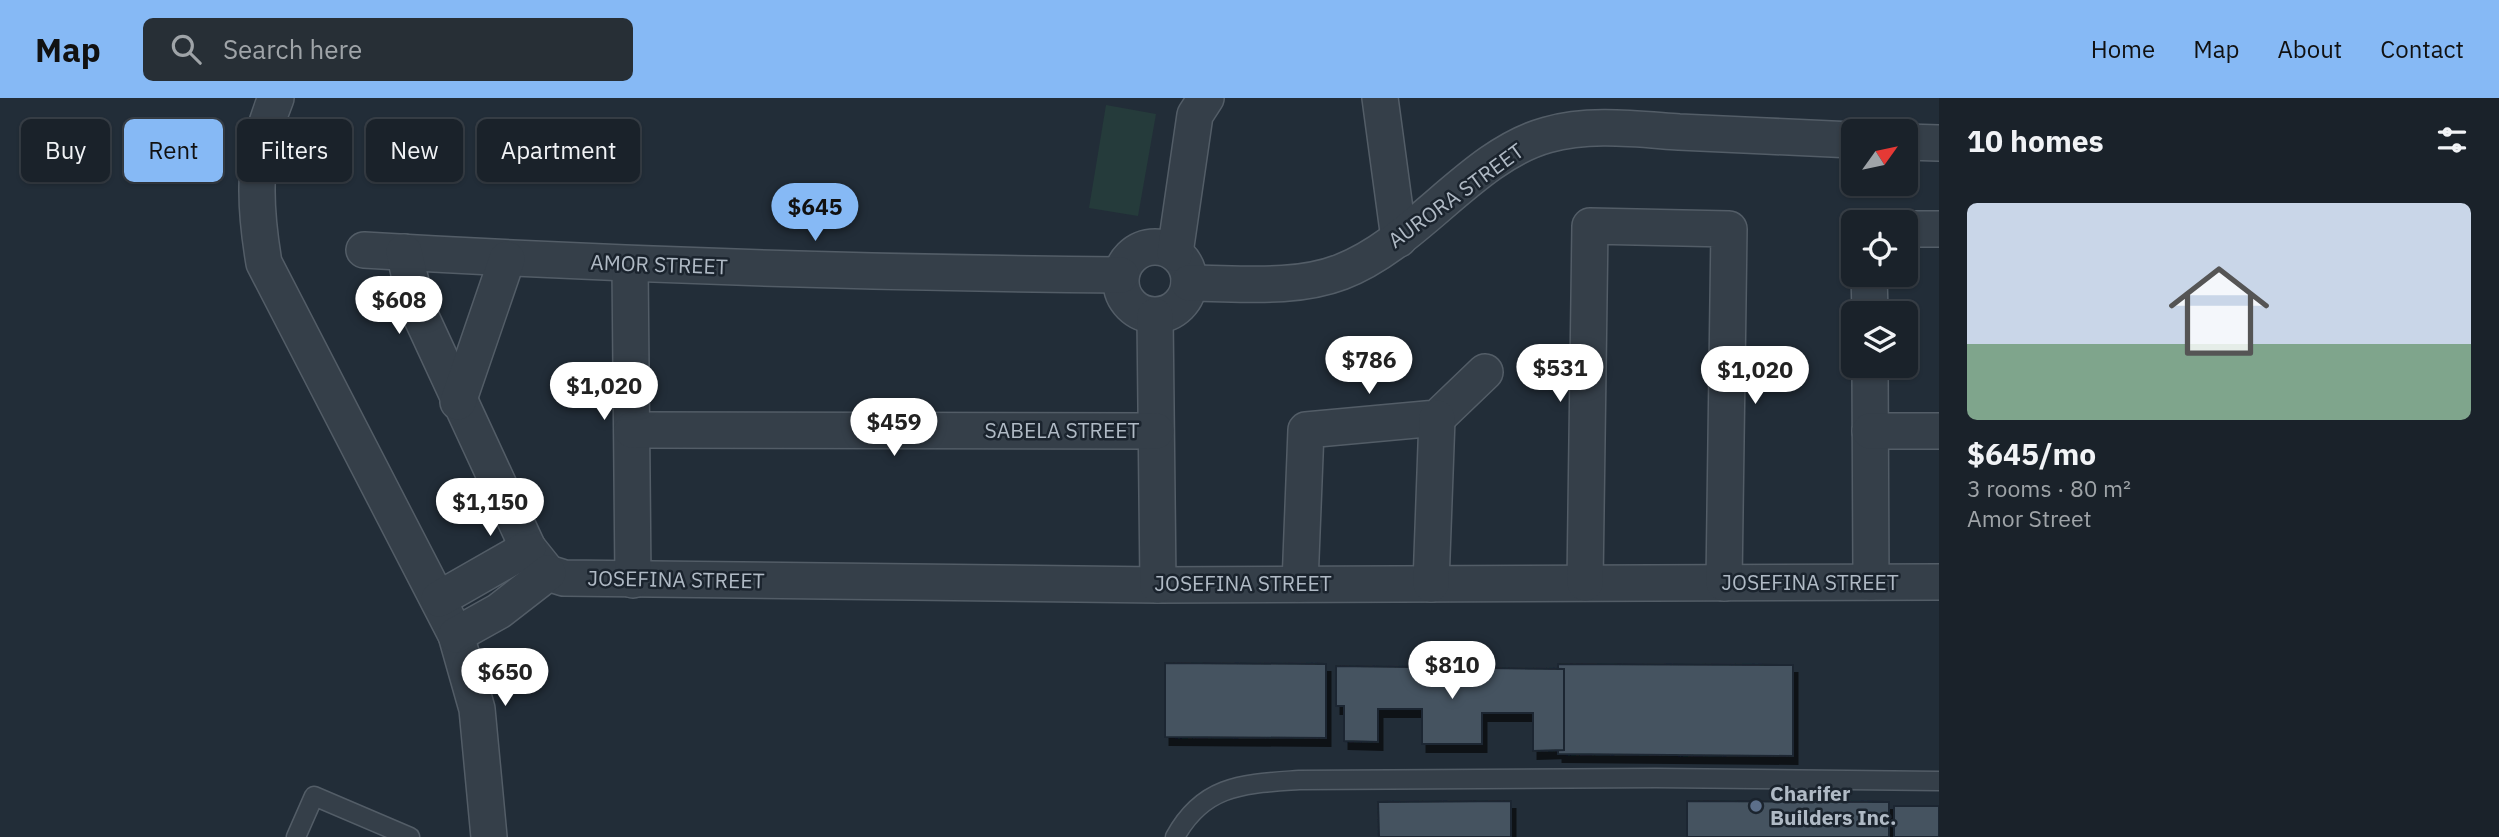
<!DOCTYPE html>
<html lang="en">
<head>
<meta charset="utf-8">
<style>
	:root { --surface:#1a222a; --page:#272f36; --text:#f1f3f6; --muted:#9fa4a8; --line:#383f47; --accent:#86b9f5 }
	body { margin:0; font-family:"IBM Plex Sans",sans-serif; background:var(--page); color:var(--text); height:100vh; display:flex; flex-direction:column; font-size:26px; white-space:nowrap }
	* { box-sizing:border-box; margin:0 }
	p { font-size:23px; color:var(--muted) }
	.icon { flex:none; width:38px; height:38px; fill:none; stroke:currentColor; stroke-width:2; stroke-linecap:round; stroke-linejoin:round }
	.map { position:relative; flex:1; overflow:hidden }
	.sheet { display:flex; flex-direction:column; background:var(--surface); width:560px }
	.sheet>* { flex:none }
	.banner { position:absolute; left:21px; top:21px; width:665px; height:63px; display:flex; gap:14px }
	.needle { width:46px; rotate:57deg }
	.controls { position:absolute; left:1841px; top:21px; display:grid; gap:14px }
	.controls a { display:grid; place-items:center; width:77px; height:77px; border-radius:10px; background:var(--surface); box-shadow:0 2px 5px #0004,0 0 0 2px var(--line); font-size:35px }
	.price { position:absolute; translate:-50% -60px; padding:0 16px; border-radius:24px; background:#fff; color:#222; font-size:23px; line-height:46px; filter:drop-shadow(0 2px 4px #0008) }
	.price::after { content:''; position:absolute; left:50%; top:42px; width:21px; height:16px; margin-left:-10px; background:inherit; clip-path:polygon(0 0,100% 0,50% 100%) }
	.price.current { background:var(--accent); color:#111 }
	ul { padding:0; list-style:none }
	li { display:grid; align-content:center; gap:14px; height:371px; padding:0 28px }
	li+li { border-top:2px solid var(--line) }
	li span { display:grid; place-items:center; height:217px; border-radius:10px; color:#555 }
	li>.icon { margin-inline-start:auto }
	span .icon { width:126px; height:126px; fill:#fffc; stroke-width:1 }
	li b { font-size:30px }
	h2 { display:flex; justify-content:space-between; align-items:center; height:84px; padding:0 28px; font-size:30px }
	.pill { padding:0 24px; border-radius:10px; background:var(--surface); box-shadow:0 2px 5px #0004,0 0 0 2px var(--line); font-size:24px; line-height:63px }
	.pill.current { background:var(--accent); color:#111 }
	header { display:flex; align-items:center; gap:42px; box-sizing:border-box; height:98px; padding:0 35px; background:var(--accent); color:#111 }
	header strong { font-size:33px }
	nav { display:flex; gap:38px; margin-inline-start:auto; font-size:24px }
	.search { width:490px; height:63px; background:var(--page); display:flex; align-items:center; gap:18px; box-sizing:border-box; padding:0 24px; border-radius:10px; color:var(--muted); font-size:26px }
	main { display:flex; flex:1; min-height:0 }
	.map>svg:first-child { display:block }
	.green { fill:#253b3b }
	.building { fill:#455360; stroke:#1d2630; stroke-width:2; filter:url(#shadow) }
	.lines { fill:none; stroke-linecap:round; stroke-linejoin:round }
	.service-casing { stroke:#535d67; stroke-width:21 }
	.minor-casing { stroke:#535d67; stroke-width:38 }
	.service { stroke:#353f49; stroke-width:18 }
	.minor { stroke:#353f49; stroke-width:35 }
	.service-dot { fill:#5c6f8a; stroke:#1b242e; stroke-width:2.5 }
	.labels { text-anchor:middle; stroke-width:5; stroke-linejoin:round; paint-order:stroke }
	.street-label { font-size:21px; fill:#b0bac5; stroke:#1b242e }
	.poi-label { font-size:21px; font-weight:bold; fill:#b0bac5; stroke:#1b242e; text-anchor:start }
</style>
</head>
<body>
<header>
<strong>Map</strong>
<div class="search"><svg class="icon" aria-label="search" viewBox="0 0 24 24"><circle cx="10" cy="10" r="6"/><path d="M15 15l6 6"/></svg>Search here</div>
<nav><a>Home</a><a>Map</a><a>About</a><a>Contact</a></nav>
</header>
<main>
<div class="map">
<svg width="1939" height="739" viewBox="0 0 1939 739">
	<defs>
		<filter id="shadow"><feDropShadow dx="4.5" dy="8" stdDeviation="0" flood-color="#0009"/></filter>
	</defs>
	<rect width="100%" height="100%" fill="#222d38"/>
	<!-- green -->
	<path class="green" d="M 1106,7 L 1156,16 L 1138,118 L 1089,110 Z"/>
	<!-- building -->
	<g class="building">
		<path d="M 1165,565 L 1326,566 L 1326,640 L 1165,639 Z"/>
		<path d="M 1558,566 L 1793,567 L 1793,658 L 1558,656 Z"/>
		<path d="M 1336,568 L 1564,571 L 1564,652 L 1533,653 L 1533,615 L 1482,615 L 1482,646 L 1422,646 L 1422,611 L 1378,611 L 1378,644 L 1344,643 L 1344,608 L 1336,608 Z"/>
		<path d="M 1511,703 L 1511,739 L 1379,739 L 1378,704 Z"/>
		<path d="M 1687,703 L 1889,704 L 1889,739 L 1687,739 Z"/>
		<rect x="1894" y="708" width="45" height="31"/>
	</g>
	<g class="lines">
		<!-- service casing -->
		<g class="service-casing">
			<g id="service">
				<path d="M 296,739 L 314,698 L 410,739"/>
				<path d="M 1175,739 C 1204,686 1244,686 1299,682 L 1656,680 L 1939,683"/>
			</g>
		</g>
		<!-- minor casing -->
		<g class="minor-casing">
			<g id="minor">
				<path d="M 276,0 C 252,56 254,106 264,165 L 456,537 L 477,611 L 489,739"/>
				<path d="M 1380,0 L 1399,141"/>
				<path d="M 1906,44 L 1939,45"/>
				<path d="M 1906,131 L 1939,131"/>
				<circle cx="1155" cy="183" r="34"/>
				<path d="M 364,152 C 617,167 868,175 1121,177"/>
				<path d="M 404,154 L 417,210 L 528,450 L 548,475 L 564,480 L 1158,487 L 1939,484"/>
				<path d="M 1175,155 L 1195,17 L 1206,0"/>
				<path d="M 630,167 L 633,482"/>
				<path d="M 1869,177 L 1870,215"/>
				<path d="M 1189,185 C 1239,185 1294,192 1341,174 C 1417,145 1471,58 1547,37 C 1589,25 1636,31 1679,34 C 1737,37 1795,39 1853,42"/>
				<path d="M 1155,218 L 1158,487"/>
				<path d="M 1870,268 L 1871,484"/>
				<path d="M 458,304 L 507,161"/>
				<path d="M 632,332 L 1156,333"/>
				<path d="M 1870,333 L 1939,333"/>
				<path d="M 1585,485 L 1590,128 L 1729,131 L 1724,485"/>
				<path d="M 1300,486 L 1306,332 L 1437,320 L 1485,274"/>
				<path d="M 1431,486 L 1437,320"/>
				<path d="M 439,501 L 528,450"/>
				<path d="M 456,537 L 499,513 L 548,475"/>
			</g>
		</g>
		<!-- service -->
		<use href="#service" class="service"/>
		<!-- minor -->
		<use href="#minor" class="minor"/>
	</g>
	<!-- markers -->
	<circle class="service-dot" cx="1756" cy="708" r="7"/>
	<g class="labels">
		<!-- street labels -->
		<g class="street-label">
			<text transform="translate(1456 98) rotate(-36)" y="7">AURORA STREET</text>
			<text transform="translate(659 167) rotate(2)" y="7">AMOR STREET</text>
			<text x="1062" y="340">SABELA STREET</text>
			<text transform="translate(676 482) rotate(1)" y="7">JOSEFINA STREET</text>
			<text x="1810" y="492">JOSEFINA STREET</text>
			<text x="1243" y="493">JOSEFINA STREET</text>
		</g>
		<!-- poi labels -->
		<g class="poi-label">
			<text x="1770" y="703">Charifer<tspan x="1770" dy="24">Builders Inc.</tspan></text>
		</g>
	</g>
</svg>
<div class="controls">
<a><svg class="needle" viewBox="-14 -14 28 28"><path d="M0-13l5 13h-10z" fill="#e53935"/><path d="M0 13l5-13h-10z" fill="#9fa4a8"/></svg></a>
<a><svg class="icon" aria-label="locate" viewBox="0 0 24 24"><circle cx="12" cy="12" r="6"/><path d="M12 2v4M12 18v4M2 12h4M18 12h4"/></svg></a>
<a><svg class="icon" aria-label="layers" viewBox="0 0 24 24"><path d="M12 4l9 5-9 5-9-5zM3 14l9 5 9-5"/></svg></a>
</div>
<b class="price current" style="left:815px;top:145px">$645</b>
<b class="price" style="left:399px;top:238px">$608</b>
<b class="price" style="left:1369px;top:298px">$786</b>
<b class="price" style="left:1560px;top:306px">$531</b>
<b class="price" style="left:1755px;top:308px">$1,020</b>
<b class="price" style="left:604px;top:324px">$1,020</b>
<b class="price" style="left:894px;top:360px">$459</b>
<b class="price" style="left:490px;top:440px">$1,150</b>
<b class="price" style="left:1452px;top:603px">$810</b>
<b class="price" style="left:505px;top:610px">$650</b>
<div class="banner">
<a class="pill">Buy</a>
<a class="pill current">Rent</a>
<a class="pill">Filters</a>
<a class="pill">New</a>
<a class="pill">Apartment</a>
</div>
</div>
<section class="sheet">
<h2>10 homes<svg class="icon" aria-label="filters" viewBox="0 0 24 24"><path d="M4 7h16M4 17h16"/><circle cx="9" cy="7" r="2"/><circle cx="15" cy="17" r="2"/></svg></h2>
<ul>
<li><span style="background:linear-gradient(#c9d6e8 65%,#7fa58c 0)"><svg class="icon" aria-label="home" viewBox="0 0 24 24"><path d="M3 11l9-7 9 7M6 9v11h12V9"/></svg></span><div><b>$645/mo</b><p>3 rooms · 80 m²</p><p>Amor Street</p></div></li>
</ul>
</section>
</main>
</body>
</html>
